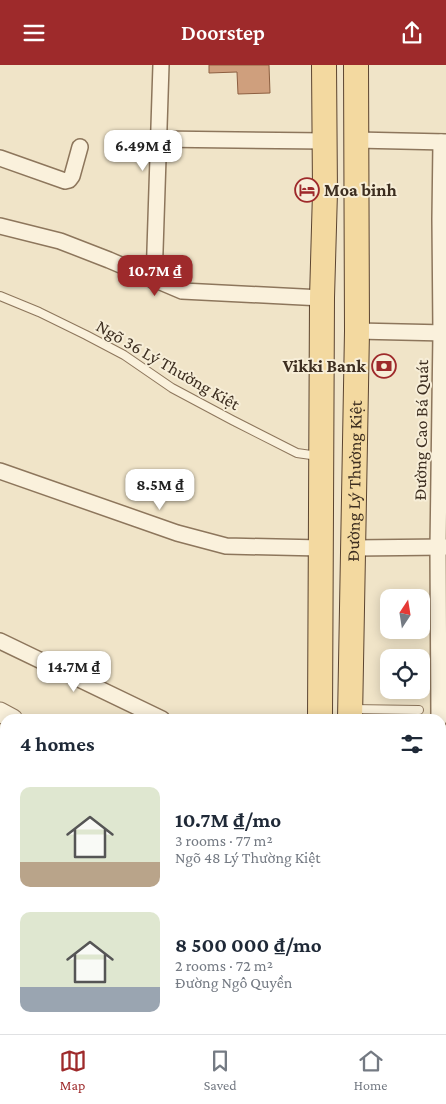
<!DOCTYPE html>
<html lang="en">
<head>
<meta charset="utf-8">
<style>
	:root { --surface:#fff; --page:#f6f6f7; --text:#1f2937; --muted:#747a83; --line:#e0e1e3; --accent:#9e2a2b }
	body { margin:0; font-family:"Crimson Pro",serif; background:var(--page); color:var(--text); height:100vh; display:flex; flex-direction:column; font-size:19px; white-space:nowrap }
	* { box-sizing:border-box; margin:0 }
	p { font-size:16px; color:var(--muted) }
	.icon { flex:none; width:28px; height:28px; fill:none; stroke:currentColor; stroke-width:2; stroke-linecap:round; stroke-linejoin:round }
	.map { position:relative; flex:1; overflow:hidden }
	.sheet { position:absolute; left:0px; top:649px; width:446px; height:321px; display:flex; flex-direction:column; background:var(--surface); border-radius:15px 15px 0 0; box-shadow:0 2px 12px #0003 }
	.sheet>* { flex:none }
	.needle { width:32px; rotate:12deg }
	.tools { position:absolute; left:380px; top:524px; display:grid; gap:10px }
	.tools a { display:grid; place-items:center; width:50px; height:50px; border-radius:10px; background:var(--surface); box-shadow:0 2px 12px #0003; font-size:25px }
	.price { position:absolute; translate:-50% -42px; padding:0 11px; border-radius:10px; background:#fff; color:#222; font-size:16px; line-height:32px; filter:drop-shadow(0 1px 2px #0008) }
	.price::after { content:''; position:absolute; left:50%; top:30px; width:15px; height:11px; margin-left:-8px; background:inherit; clip-path:polygon(0 0,100% 0,50% 100%) }
	.price.active { background:var(--accent); color:#fff }
	ul { padding:0; list-style:none }
	li { display:flex; align-items:center; gap:15px; height:125px; padding:0 20px }
	li span { display:grid; place-items:center; flex:none; width:140px; height:100px; border-radius:10px; color:#555 }
	li>.icon { margin-inline-start:auto }
	span .icon { width:60px; height:60px; fill:#fffc; stroke-width:1 }
	li b { font-size:21px }
	h2 { display:flex; justify-content:space-between; align-items:center; height:60px; padding:0 20px; font-size:21px }
	header { display:flex; justify-content:space-between; align-items:center; height:65px; padding:0 20px; background:var(--accent); color:#fff; font-size:22px; font-weight:600 }
	.tabs { display:flex; justify-content:space-around; align-items:center; height:70px; border-top:1px solid var(--line); background:var(--surface); font-size:14px; color:var(--muted) }
	.tabs a { display:grid; justify-items:center; gap:2px }
	.tabs .active { color:var(--accent) }
	.map>svg:first-child { display:block }
	.building { fill:#cf9f7d; stroke:#8d5f41 }
	.lines { fill:none; stroke-linecap:round; stroke-linejoin:round }
	.service-casing { stroke:#8d765c; stroke-width:10 }
	.minor-casing { stroke:#8d765c; stroke-width:18 }
	.tertiary-casing { stroke:#8d765c; stroke-width:21 }
	.primary-casing { stroke:#5b4430; stroke-width:26 }
	.service { stroke:#faf1dc; stroke-width:8 }
	.minor { stroke:#faf1dc; stroke-width:15 }
	.tertiary { stroke:#faf1dc; stroke-width:19 }
	.primary { stroke:#f3d9a0; stroke-width:24 }
	.labels { text-anchor:middle; stroke-width:4; stroke-linejoin:round; paint-order:stroke }
	.poi-label { font-size:18px; font-weight:bold; fill:#3d2e20; stroke:#f7eed8; text-anchor:start }
	.street-label { font-size:18px; fill:#3d2e20; stroke:#f7eed8 }
</style>
</head>
<body>
<header><svg class="icon" aria-label="menu" viewBox="0 0 24 24"><path d="M4 6h16M4 12h16M4 18h16"/></svg>Doorstep<svg class="icon" aria-label="share" viewBox="0 0 24 24"><path d="M12 15V3M7 8l5-5 5 5M5 13v7h14v-7"/></svg></header>
<div class="map">
<svg width="446" height="969" viewBox="0 0 446 969">
	<rect width="100%" height="100%" fill="#f0e4c8"/>
	<!-- building -->
	<path class="building" d="M 209,0 L 269,0 L 270,28 L 238,29 L 237,7 L 209,8 Z"/>
	<g class="lines">
		<!-- service casing -->
		<g class="service-casing">
			<g id="service">
				<path d="M 0,231 L 39,247 L 86,270 L 124,290 L 172,323 L 232,355 L 297,388 L 318,391"/>
				<path d="M 352,644 L 419,645"/>
				<path d="M 68,967 L 73,969"/>
			</g>
		</g>
		<!-- minor casing -->
		<g class="minor-casing">
			<g id="minor">
				<path d="M 158,74 L 325,76"/>
				<path d="M 356,75 L 446,77"/>
				<path d="M 0,93 L 65,116 L 69,115 L 72,111 L 80,82"/>
				<path d="M 0,161 L 60,176 L 109,195 L 182,226 L 322,233"/>
				<path d="M 154,216 L 161,0"/>
				<path d="M 357,266 L 446,268"/>
				<path d="M 0,406 L 177,468 L 226,481 L 321,483"/>
				<path d="M 354,483 L 446,482"/>
				<path d="M 0,576 L 162,654"/>
				<path d="M 439,654 L 438,483 L 441,268 L 440,154 L 441,77"/>
				<path d="M 0,731 L 5,734"/>
				<path d="M 0,869 L 5,859"/>
				<path d="M 212,969 L 214,965"/>
			</g>
		</g>
		<!-- tertiary casing -->
		<g class="tertiary-casing">
			<g id="tertiary">
				<path d="M 0,647 L 13,654"/>
				<path d="M 0,909 L 5,910"/>
				<path d="M 441,963 L 446,963"/>
				<path d="M 234,965 L 331,969"/>
				<path d="M 362,967 L 406,965"/>
			</g>
		</g>
		<!-- primary casing -->
		<g class="primary-casing">
			<g id="primary">
				<path d="M 320,654 L 322,233 L 325,127 L 324,0"/>
				<path id="s1" d="M 350,654 L 357,266 L 356,0"/>
				<path d="M 334,969 L 362,967"/>
			</g>
		</g>
		<!-- service -->
		<use href="#service" class="service"/>
		<!-- minor -->
		<use href="#minor" class="minor"/>
		<!-- tertiary -->
		<use href="#tertiary" class="tertiary"/>
		<!-- primary -->
		<use href="#primary" class="primary"/>
	</g>
	<!-- icons -->
	<defs>
		<g id="hotel-ring" transform="scale(1.25)"><circle r="9.5" fill="#f7eed8" stroke="#9e2a2b" stroke-width="1.5"/><path d="M-6-4.5h1.5V1H6V5H4.5V3h-9V5H-6ZM-4 0a1.8 1.8 0 1 1 3.6 0ZM.5 0V-2.5h3Q6-2.5 6 0Z" fill="#9e2a2b"/></g>
		<g id="bank-ring" transform="scale(1.25)"><circle r="9.5" fill="#f7eed8" stroke="#9e2a2b" stroke-width="1.5"/><path d="M-6-4H6V4H-6ZM0-2.3a2.3 2.3 0 1 0 0 4.6a2.3 2.3 0 1 0 0-4.6Z" fill="#9e2a2b"/></g>
	</defs>
	<g fill-rule="evenodd">
		<use href="#hotel-ring" x="307" y="125"/>
		<use href="#bank-ring" x="384" y="301"/>
	</g>
	<g class="labels">
		<!-- poi labels -->
		<g class="poi-label">
			<text x="324" y="131">Moa binh</text>
			<text x="366" y="307" text-anchor="end">Vikki Bank</text>
		</g>
		<!-- street labels -->
		<g class="street-label">
			<text transform="translate(168 300) rotate(30)" y="6">Ngõ 36 Lý Thường Kiệt</text>
			<text transform="translate(421 365) rotate(-89)" y="6">Đường Cao Bá Quát</text>
			<text dy="6" stroke="none"><textPath href="#s1" startOffset="238">Đường Lý Thường Kiệt</textPath></text>
		</g>
	</g>
</svg>
<div class="tools">
<a><svg class="needle" viewBox="-14 -14 28 28"><path d="M0-13l5 13h-10z" fill="#e53935"/><path d="M0 13l5-13h-10z" fill="#747a83"/></svg></a>
<a><svg class="icon" aria-label="locate" viewBox="0 0 24 24"><circle cx="12" cy="12" r="6"/><path d="M12 2v4M12 18v4M2 12h4M18 12h4"/></svg></a>
</div>
<b class="price" style="left:143px;top:107px">6.49M ₫</b>
<b class="price active" style="left:155px;top:232px">10.7M ₫</b>
<b class="price" style="left:160px;top:446px">8.5M ₫</b>
<b class="price" style="left:74px;top:628px">14.7M ₫</b>
<section class="sheet">
<h2>4 homes<svg class="icon" aria-label="filters" viewBox="0 0 24 24"><path d="M4 7h16M4 17h16"/><circle cx="9" cy="7" r="2"/><circle cx="15" cy="17" r="2"/></svg></h2>
<ul>
<li><span style="background:linear-gradient(#dfe7d0 75%,#b9a48a 0)"><svg class="icon" aria-label="home" viewBox="0 0 24 24"><path d="M3 11l9-7 9 7M6 9v11h12V9"/></svg></span><div><b>10.7M ₫/mo</b><p>3 rooms · 77 m²</p><p>Ngõ 48 Lý Thường Kiệt</p></div></li>
<li><span style="background:linear-gradient(#dfe7d0 75%,#9aa5b1 0)"><svg class="icon" aria-label="home" viewBox="0 0 24 24"><path d="M3 11l9-7 9 7M6 9v11h12V9"/></svg></span><div><b>8 500 000 ₫/mo</b><p>2 rooms · 72 m²</p><p>Đường Ngô Quyền</p></div></li>
</ul>
</section>
</div>
<nav class="tabs">
<a class="active"><svg class="icon" aria-label="map" viewBox="0 0 24 24"><path d="M3 6l6-2 6 2 6-2v14l-6 2-6-2-6 2zM9 4v14M15 6v14"/></svg>Map</a>
<a><svg class="icon" aria-label="saved" viewBox="0 0 24 24"><path d="M7 4h10v16l-5-4-5 4z"/></svg>Saved</a>
<a><svg class="icon" aria-label="home" viewBox="0 0 24 24"><path d="M3 11l9-7 9 7M6 9v11h12V9"/></svg>Home</a>
</nav>
</body>
</html>
